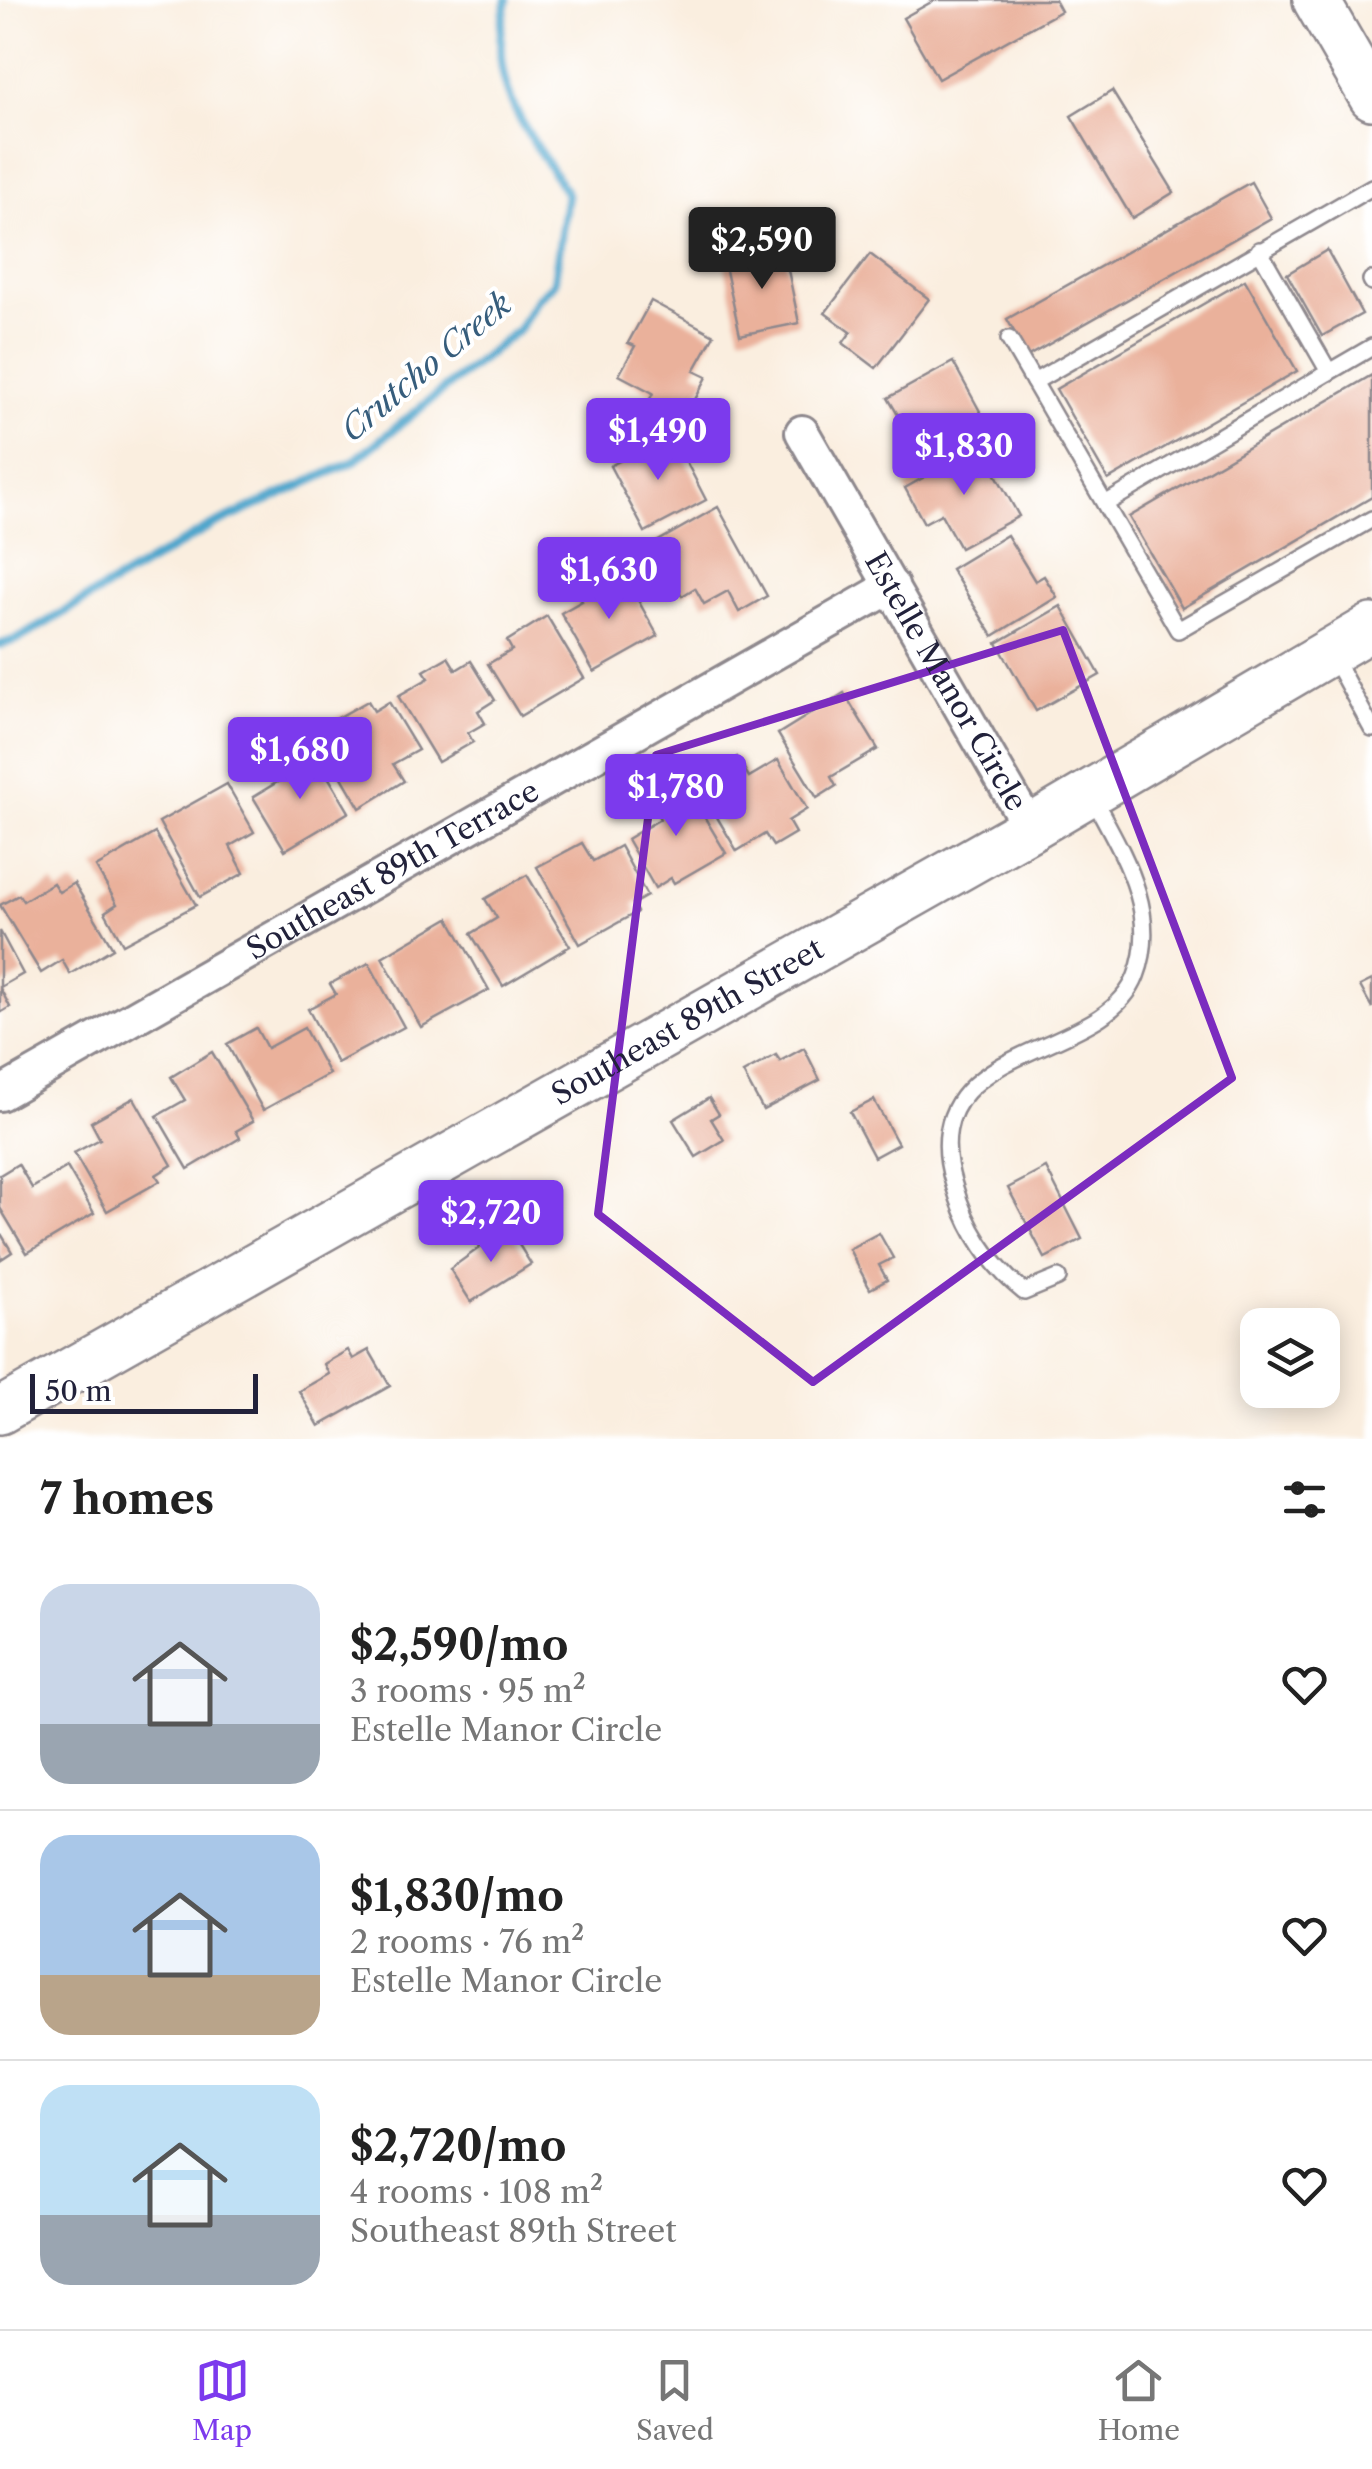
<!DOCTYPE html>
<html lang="en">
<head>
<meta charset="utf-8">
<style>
	:root { --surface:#fff; --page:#f2f2f2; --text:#222; --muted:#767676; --line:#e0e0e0; --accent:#7c3aed }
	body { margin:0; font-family:"Libre Caslon Text",serif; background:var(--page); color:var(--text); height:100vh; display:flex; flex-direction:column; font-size:38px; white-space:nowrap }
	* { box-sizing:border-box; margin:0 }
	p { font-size:32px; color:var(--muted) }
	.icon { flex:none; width:55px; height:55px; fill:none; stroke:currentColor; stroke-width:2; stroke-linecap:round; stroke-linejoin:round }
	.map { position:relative; height:1439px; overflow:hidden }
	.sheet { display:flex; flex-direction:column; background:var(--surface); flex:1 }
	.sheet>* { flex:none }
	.fabs { position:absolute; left:1240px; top:1308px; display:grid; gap:20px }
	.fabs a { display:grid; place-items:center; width:100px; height:100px; border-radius:20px; background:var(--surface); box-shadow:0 5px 25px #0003; font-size:50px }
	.scale { position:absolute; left:30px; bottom:25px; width:228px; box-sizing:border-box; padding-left:10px; border:5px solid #22223b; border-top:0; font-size:28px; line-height:35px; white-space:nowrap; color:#22223b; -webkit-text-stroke:8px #fff; paint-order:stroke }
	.price { position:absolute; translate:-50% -85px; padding:0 22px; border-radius:10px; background:var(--accent); color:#fff; font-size:32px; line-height:65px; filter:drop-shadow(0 2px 5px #0008) }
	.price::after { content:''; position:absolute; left:50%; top:60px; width:30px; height:22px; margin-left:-15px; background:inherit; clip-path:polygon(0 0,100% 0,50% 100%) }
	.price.active { background:#222; color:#fff }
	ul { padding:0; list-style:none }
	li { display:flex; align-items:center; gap:30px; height:250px; padding:0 40px }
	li+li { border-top:2px solid var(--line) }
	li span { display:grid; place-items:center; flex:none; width:280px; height:200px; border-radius:30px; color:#555 }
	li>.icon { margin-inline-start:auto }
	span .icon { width:120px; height:120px; fill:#fffc; stroke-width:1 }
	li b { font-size:42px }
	h2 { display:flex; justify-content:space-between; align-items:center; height:120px; padding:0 40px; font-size:42px }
	.menu { display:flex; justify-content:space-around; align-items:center; height:140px; border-top:2px solid var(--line); background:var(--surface); font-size:28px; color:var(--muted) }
	.menu a { display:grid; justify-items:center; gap:5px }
	.menu .active { color:var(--accent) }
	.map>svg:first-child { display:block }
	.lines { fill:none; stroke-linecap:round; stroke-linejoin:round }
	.stream { stroke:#4fa6cc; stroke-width:9 }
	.building { fill:#eab19b }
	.lane-casing { stroke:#8e888d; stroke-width:20 }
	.street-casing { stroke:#8e888d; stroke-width:38 }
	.secondary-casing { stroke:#8e888d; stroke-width:50 }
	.lane { stroke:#fff; stroke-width:15 }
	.street { stroke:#fff; stroke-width:32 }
	.secondary { stroke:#fff; stroke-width:45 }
	.marked { fill:none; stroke:#7b2cbf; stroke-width:8; stroke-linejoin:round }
	.labels { text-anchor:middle; stroke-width:8; stroke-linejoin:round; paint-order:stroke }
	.street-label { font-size:30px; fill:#22223b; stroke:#fff }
	.water-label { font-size:32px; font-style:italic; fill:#365d7c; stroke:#fff }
</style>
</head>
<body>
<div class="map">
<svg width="1372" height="1439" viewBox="0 0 1372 1439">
	<rect width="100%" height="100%" fill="#fff"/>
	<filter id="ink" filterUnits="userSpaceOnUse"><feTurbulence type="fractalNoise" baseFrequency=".01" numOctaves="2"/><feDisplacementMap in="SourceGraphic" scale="20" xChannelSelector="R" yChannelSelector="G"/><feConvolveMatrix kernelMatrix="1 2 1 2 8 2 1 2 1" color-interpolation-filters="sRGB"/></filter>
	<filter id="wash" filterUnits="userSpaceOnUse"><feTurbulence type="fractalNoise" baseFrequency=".0048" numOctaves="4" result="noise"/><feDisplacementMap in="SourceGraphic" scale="40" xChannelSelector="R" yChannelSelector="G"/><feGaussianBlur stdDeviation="2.25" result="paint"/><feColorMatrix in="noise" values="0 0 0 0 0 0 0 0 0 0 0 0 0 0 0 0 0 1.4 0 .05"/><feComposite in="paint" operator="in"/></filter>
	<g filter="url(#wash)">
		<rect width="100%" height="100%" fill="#faeedf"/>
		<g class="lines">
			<!-- stream -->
			<path class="stream" d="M 0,645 L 20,638 L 211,526 L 353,462 L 519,329 L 537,299 L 554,283 L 567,194 C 525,126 484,85 507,0"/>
		</g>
		<g id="blocks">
			<!-- building -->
			<g class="building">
				<path d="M 935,0 L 1055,0 L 1061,11 L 938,79 L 903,18 Z"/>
				<path d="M 1112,91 L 1174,192 L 1132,218 L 1071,116 Z"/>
				<path d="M 1251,182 L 1271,218 L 1028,356 L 1007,319 Z"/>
				<path d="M 783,246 L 799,323 L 740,335 L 725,266 L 745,262 L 744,255 Z"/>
				<path d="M 1327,250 L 1362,314 L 1322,336 L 1287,274 Z"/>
				<path d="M 870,254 L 929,299 L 876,368 L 843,343 L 851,332 L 825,313 Z"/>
				<path d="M 1245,280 L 1297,371 L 1108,480 L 1056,389 Z"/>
				<path d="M 651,301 L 714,335 L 694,371 L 707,377 L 683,422 L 648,403 L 653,393 L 619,375 L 635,346 L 628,343 Z"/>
				<path d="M 953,362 L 988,426 L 925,461 L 888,398 Z"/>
				<path d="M 1372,375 L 1372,497 L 1182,608 L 1129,517 Z"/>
				<path d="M 672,434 L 706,500 L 645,532 L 610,466 Z"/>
				<path d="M 980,446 L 1019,516 L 960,548 L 941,514 L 924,523 L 905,488 Z"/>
				<path d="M 718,507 L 767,596 L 739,612 L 728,591 L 704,604 L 695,588 L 682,596 L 653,544 Z"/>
				<path d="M 1007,535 L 1035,581 L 1044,576 L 1057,597 L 993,636 L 951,569 Z"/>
				<path d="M 621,570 L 658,636 L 594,672 L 561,613 L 582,601 L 578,594 Z"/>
				<path d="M 1061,606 L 1100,675 L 1036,711 L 997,643 Z"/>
				<path d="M 547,616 L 584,678 L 520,716 L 488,664 L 512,650 L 507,641 Z"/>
				<path d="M 448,657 L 456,670 L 471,661 L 495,700 L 478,711 L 485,723 L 468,733 L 473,742 L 438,762 L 398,696 L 429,678 L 424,671 Z"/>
				<path d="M 844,693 L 878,749 L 831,777 L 836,786 L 817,798 L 778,734 Z"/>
				<path d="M 368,701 L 374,711 L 389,702 L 418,750 L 393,764 L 404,781 L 360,808 L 322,743 L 341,732 L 334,720 Z"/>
				<path d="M 737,757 L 749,777 L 778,760 L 807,809 L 788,821 L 795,833 L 773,846 L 765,834 L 737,851 L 696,782 Z"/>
				<path d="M 317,758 L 349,812 L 285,850 L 253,797 L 279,781 L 273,770 L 292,759 L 298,769 Z"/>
				<path d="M 684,783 L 726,853 L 674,883 L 671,878 L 655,888 L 627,839 L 660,819 L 651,803 Z"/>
				<path d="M 227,784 L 254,832 L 230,846 L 244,873 L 200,897 L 159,822 Z"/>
				<path d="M 155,833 L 196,905 L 123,944 L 105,912 L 117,904 L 96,867 Z"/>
				<path d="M 582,843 L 593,861 L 620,846 L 647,896 L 633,904 L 637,912 L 580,944 L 537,867 Z"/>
				<path d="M 527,875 L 570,946 L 503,986 L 471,934 L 497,918 L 485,899 Z"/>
				<path d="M 53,883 L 59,892 L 74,883 L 113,948 L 70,974 L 62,960 L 41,973 L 0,905 L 19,895 L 23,901 Z"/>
				<path d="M 449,918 L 489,990 L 421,1027 L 382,957 Z"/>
				<path d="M 0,931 L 23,974 L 0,987 Z"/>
				<path d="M 369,963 L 404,1027 L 337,1063 L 308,1009 L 336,994 L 330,984 Z"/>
				<path d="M 1372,980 L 1372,1008 L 1360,986 Z"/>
				<path d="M 0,988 L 10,1007 L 0,1013 Z"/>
				<path d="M 256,1028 L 267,1048 L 304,1028 L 329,1074 L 263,1110 L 227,1044 Z"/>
				<path d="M 804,1048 L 820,1080 L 763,1110 L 743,1073 L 776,1055 L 780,1061 Z"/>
				<path d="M 212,1052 L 253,1121 L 236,1131 L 240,1138 L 188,1169 L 157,1116 L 185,1100 L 171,1077 Z"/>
				<path d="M 134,1098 L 172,1165 L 156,1175 L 160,1181 L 107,1211 L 74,1153 L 100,1139 L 91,1122 Z"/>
				<path d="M 709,1098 L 719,1114 L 711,1119 L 724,1140 L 696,1157 L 673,1120 Z"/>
				<path d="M 874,1100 L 898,1144 L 874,1157 L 850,1112 Z"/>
				<path d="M 18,1164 L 32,1188 L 67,1167 L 94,1213 L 27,1253 L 0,1208 L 0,1175 Z"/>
				<path d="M 1046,1168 L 1082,1239 L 1045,1258 L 1008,1188 Z"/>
				<path d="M 508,1227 L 531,1264 L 471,1302 L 450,1269 Z"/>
				<path d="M 0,1232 L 12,1252 L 0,1260 Z"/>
				<path d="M 879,1233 L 893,1258 L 879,1265 L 887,1280 L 870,1289 L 849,1249 Z"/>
				<path d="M 348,1350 L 353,1359 L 369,1350 L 390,1386 L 319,1426 L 299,1391 L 329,1374 L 324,1364 Z"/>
			</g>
		</g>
	</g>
	<g filter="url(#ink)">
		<use href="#blocks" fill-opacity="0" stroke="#8e888d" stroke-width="2.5"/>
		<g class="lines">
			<!-- lane casing -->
			<g class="lane-casing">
				<g id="lane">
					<path d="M 1371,280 L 1372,282"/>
					<path d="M 1009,339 L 1034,382 L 1372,187"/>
					<path d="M 1329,372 L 1372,347"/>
					<path d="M 1034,382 L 1178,630 L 1372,519"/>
					<path d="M 1105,504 L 1329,372 L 1259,250"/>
					<path d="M 1332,655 L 1372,729"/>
					<path d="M 1058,1278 L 1024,1292 C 989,1264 966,1227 954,1185 C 909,1039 1103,1063 1136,976 C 1161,911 1121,851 1092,796"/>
				</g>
			</g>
			<!-- street casing -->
			<g class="street-casing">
				<g id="street">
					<path id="s1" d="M 802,432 L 1030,828"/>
					<path id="s2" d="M 0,1094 L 892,586"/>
				</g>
			</g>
			<!-- secondary casing -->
			<g class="secondary-casing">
				<g id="secondary">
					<path d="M 1316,0 L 1372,97"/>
					<path id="s3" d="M 0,1411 L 1030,828 L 1372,627"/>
				</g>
			</g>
			<!-- lane -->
			<use href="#lane" class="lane"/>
			<!-- street -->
			<use href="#street" class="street"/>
			<!-- secondary -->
			<use href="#secondary" class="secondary"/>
		</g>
	</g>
	<!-- marked area -->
	<path class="marked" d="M 1063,630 L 1232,1078 L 813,1382 L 598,1214 L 656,755 Z"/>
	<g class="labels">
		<!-- street labels -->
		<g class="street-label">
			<text dy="10" stroke="none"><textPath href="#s1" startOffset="288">Estelle Manor Circle</textPath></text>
			<text dy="10" stroke="none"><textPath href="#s2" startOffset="452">Southeast 89th Terrace</textPath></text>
			<text dy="10" stroke="none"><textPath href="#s3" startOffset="790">Southeast 89th Street</textPath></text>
		</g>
		<!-- water labels -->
		<g class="water-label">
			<text transform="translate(426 367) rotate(-40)" y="11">Crutcho Creek</text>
		</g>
	</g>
</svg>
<div class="fabs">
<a><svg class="icon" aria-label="layers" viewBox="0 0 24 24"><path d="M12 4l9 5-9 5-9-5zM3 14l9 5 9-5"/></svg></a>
</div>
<div class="scale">50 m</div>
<b class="price active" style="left:762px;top:292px">$2,590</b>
<b class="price" style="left:658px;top:483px">$1,490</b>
<b class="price" style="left:964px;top:498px">$1,830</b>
<b class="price" style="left:609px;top:622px">$1,630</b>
<b class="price" style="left:300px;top:802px">$1,680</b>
<b class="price" style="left:676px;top:839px">$1,780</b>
<b class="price" style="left:491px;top:1265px">$2,720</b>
</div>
<section class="sheet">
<h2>7 homes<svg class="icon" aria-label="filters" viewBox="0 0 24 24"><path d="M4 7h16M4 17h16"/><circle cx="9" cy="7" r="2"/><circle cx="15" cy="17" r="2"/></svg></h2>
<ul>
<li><span style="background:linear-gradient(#c9d6e8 70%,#9aa5b1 0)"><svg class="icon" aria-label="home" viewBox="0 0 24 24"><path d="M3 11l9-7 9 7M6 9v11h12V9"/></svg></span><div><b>$2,590/mo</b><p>3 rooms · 95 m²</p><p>Estelle Manor Circle</p></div><svg class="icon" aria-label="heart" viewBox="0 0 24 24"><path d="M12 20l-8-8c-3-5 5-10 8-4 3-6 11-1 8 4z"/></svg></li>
<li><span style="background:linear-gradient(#a9c7e8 70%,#b9a48a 0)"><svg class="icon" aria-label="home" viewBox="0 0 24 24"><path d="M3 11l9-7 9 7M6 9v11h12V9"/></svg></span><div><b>$1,830/mo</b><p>2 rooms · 76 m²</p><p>Estelle Manor Circle</p></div><svg class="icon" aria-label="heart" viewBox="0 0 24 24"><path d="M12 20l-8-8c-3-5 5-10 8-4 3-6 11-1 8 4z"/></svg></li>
<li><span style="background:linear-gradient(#bfe0f5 65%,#9aa5b1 0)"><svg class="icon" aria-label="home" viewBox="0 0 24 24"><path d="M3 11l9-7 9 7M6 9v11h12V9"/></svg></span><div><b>$2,720/mo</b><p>4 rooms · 108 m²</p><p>Southeast 89th Street</p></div><svg class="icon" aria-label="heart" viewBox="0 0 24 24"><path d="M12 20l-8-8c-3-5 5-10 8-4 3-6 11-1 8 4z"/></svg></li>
</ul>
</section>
<nav class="menu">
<a class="active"><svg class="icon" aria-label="map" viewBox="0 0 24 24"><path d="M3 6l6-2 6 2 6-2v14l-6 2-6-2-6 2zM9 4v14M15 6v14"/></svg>Map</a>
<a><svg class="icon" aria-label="saved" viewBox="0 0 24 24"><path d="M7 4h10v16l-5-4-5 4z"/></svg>Saved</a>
<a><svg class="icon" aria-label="home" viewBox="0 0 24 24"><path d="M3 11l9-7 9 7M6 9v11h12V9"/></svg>Home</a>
</nav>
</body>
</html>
